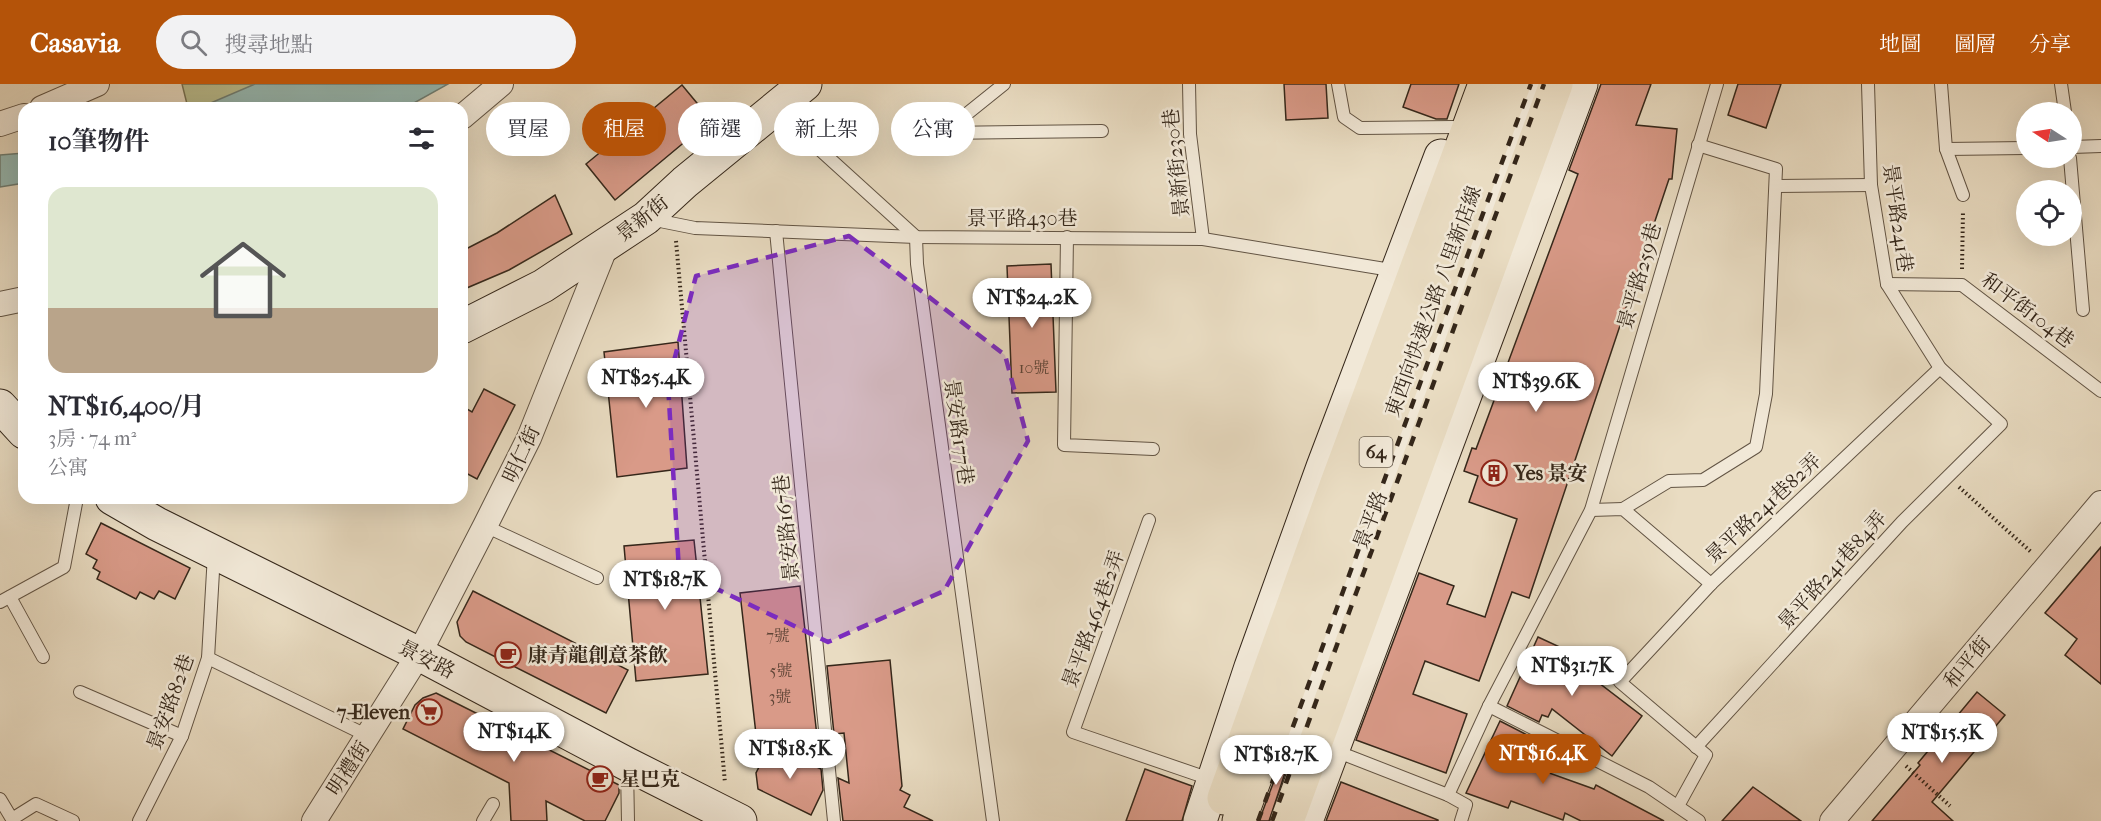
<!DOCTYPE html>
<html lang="zh-TW">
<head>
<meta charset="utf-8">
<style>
	:root { --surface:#fff; --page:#f2f2f3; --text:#2b2b33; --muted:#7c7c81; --accent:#b45309 }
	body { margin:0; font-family:"IM FELL French Canon","Noto Serif TC",serif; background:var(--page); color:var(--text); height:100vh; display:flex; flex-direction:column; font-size:22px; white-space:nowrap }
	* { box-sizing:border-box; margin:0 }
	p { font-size:20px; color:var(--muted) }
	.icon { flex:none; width:33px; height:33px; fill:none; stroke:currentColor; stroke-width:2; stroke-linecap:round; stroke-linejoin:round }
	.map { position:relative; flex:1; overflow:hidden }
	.drawer { position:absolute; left:18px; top:18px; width:450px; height:402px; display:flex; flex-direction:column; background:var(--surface); border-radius:18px; box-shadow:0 6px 24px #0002 }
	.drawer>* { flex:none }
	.top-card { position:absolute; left:486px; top:18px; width:570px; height:54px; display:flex; gap:12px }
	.needle { width:39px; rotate:282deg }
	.controls { position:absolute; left:2016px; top:18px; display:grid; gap:12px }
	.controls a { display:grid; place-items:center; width:66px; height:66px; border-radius:50%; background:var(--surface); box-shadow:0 6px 24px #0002; font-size:30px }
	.price { position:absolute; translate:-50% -51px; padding:0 14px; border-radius:21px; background:#fff; color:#222; font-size:20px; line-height:39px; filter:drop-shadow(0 2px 3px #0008) }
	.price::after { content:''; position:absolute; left:50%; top:36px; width:18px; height:14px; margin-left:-9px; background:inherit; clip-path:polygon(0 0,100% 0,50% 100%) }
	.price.active { background:var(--accent); color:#fff }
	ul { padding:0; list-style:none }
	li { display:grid; align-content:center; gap:12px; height:318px; padding:0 30px }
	li span { display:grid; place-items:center; height:186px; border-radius:18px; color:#555 }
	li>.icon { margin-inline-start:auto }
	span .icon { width:108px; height:108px; fill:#fffc; stroke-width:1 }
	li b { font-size:26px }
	h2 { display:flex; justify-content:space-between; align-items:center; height:72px; padding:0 30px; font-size:26px }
	.tag { padding:0 21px; border-radius:27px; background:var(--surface); box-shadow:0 6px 24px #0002; font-size:21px; line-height:54px }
	.tag.active { background:var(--accent); color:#fff }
	header { display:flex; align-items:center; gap:36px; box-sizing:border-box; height:84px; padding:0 30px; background:var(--accent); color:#fff }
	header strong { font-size:28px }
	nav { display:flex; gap:33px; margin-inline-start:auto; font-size:21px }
	.search { width:420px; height:54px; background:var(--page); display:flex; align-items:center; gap:15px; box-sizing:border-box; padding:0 21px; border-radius:33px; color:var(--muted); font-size:22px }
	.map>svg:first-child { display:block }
	.green { fill:#bbbf90; stroke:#787355; stroke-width:1.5 }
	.water { fill:#97bbb5; stroke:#708077; stroke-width:1.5 }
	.building { fill:#d99a88; stroke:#35271a; stroke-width:1.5 }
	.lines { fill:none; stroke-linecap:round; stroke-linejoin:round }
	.lane-casing { stroke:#625444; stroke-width:14 }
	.street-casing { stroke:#625444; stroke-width:26 }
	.secondary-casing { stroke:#35271a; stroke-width:35 }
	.highway-casing { stroke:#35271a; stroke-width:35 }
	.path { stroke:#35271a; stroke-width:4; stroke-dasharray:1.5 3; stroke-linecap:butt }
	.lane { stroke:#f1e8d7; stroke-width:12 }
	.street { stroke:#f1e8d7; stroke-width:24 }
	.secondary { stroke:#f1e8d7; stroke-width:33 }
	.highway { stroke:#e9dcc2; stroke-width:33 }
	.rail { stroke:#35271a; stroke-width:4.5; stroke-dasharray:10 10; stroke-linecap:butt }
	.marked { fill:#7b2cbf; fill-opacity:0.2; stroke:#7b2cbf; stroke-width:4.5; stroke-dasharray:12 8; stroke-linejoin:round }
	.labels { text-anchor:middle; stroke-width:5; stroke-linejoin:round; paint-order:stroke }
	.number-label { font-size:16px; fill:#5e4436 }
	.shield { fill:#f1e8d7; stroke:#6d6153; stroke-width:1.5 }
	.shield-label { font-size:18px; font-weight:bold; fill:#35271a }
	.street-label { font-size:20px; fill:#35271a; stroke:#f1e8d7 }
	.poi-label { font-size:20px; font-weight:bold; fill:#35271a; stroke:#f1e8d7; text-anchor:start }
</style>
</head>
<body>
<header>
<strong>Casavia</strong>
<div class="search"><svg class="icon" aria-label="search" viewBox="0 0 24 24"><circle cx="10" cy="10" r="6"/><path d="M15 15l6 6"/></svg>搜尋地點</div>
<nav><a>地圖</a><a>圖層</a><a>分享</a></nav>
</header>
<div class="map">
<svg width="2101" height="737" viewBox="0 0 2101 737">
	<rect width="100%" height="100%" fill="#e9dcc2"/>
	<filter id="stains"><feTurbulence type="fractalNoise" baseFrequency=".00333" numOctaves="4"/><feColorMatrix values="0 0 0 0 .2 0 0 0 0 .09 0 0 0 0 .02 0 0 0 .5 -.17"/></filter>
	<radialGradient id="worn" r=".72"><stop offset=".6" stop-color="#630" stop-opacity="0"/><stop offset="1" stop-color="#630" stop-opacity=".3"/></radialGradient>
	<!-- green -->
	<path class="green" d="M 182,0 L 324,0 L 232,24 L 188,24 Z"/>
	<!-- water -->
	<g class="water">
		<path d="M 255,0 L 448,0 L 405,24 L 199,24 Z"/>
		<path d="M 24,69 L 24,99 L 0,103 L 0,71 Z"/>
	</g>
	<!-- building -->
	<g class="building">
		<path d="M 1284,0 L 1326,0 L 1328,34 L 1286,36 Z"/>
		<path d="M 1411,0 L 1459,0 L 1447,35 L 1436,35 L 1403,23 Z"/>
		<path d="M 1601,0 L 1651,0 L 1636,41 L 1677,45 L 1672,95 L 1669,95 L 1529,514 L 1512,508 L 1479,597 L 1425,577 L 1413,610 L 1467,630 L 1446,689 L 1356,656 L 1419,489 L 1454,502 L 1447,520 L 1485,533 L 1517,435 L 1469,418 L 1478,392 L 1464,387 L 1472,364 L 1476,365 L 1578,90 L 1569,86 Z"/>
		<path d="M 1738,0 L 1781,0 L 1766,44 L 1728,31 Z"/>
		<path d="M 682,1 L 711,36 L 615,116 L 586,80 Z"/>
		<path d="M 555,111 L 572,150 L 509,186 L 462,206 L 462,167 L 497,149 Z"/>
		<path d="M 1051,180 L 1056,308 L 1012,309 L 1007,182 Z"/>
		<path d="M 678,258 L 687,384 L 617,393 L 604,268 Z"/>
		<path d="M 484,305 L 515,321 L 477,395 L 462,387 L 462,322 L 472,328 Z"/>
		<path d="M 101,439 L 190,484 L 175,515 L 159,507 L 154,515 L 140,508 L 136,515 L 97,495 L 100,488 L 93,484 L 97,476 L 86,470 Z"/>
		<path d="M 694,456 L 708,590 L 636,597 L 624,462 Z"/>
		<path d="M 2101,463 L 2101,600 L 2065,571 L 2077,555 L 2045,529 Z"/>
		<path d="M 800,502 L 817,652 L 757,659 L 740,509 Z"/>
		<path d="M 473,507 L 628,586 L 606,629 L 466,558 L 460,552 L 457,538 Z"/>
		<path d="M 1538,553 L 1577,571 L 1573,579 L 1642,632 L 1612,672 L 1552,625 L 1548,633 L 1542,631 L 1539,638 L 1507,622 Z"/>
		<path d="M 890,576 L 902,702 L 900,706 L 910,711 L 904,723 L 933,737 L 843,737 L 838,694 L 849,699 L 844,649 L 834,650 L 827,582 Z"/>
		<path d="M 1977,608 L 2005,631 L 1932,718 L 1953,737 L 1872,737 L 1920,681 L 1918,679 Z"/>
		<path d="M 436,609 L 619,701 L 619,709 L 605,737 L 585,737 L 546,717 L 547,737 L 511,737 L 509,699 L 403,645 L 415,621 L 423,614 Z"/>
		<path d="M 1500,637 L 1533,654 L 1524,680 L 1594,705 L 1596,701 L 1664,737 L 1581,737 L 1565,729 L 1563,736 L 1511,717 L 1508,724 L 1466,709 Z"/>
		<path d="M 770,661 L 821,685 L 823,706 L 811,731 L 758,705 L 756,689 Z"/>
		<path d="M 1287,662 L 1294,662 L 1269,737 L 1259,737 Z"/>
		<path d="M 1145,685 L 1192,702 L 1182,737 L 1126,737 Z"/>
		<path d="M 1341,698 L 1438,736 L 1438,737 L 1326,737 Z"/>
		<path d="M 1753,703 L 1801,737 L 1722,737 Z"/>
	</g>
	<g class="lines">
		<!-- lane casing -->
		<g class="lane-casing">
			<g id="lane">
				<path d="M 1189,0 L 1190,50 L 1203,155"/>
				<path d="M 1338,0 L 1344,33 L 1360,44 L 1453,43"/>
				<path d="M 1941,0 L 1946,65 L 1963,111"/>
				<path d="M 2061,0 L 2065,28"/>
				<path d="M 775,25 L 916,153 L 917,180 L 993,737"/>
				<path d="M 943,49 L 1102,47"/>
				<path d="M 943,49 L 1004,0"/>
				<path d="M 2072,63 L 2101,62"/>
				<path d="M 1946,65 L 2026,64"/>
				<path d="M 2070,74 L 2083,226"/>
				<path d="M 1776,102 L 1871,101"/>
				<path d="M 650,135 L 695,144 L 916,153 L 1203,155 L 1397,187"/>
				<path d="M 776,147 L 834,737"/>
				<path d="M 1067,153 L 1064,361 L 1153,365"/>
				<path d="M 1887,200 L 1962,201 L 2101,307"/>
				<path d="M 1623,425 L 1669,397 L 1703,396 L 1756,363 L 1766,310 L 1776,85 L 1698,61"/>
				<path d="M 1591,426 L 1623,425 L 1711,500"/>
				<path d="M 1149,436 L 1073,648 L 1213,696"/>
				<path d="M 485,442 L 597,494"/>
				<path d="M 10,513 L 43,573"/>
				<path d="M 0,518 L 64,483 L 77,414"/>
				<path d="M 208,574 L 368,652"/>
				<path d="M 80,608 L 182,652"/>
				<path d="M 1489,622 L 1649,703 L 1699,737"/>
				<path d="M 1696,663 L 1902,438 L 2001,340 L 1940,284 L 1887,200 L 1871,101 L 1868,0"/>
				<path d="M 1333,666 L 1448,711 L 1466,721 L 1461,737"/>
				<path d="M 627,684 L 628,737"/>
				<path d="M 1448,711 L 1489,622 L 1591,426 L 1717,0"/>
				<path d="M 0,715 L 12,735 L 36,720 L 73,737"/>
				<path d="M 1678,722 L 1706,671 L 1620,598 L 1711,500 L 1940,284"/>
				<path d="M 139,737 L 182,652 L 208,574 L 214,470"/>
				<path d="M 483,737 L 493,720"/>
			</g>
		</g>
		<!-- street casing -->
		<g class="street-casing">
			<g id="street">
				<path d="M 42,24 L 97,0"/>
				<path d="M 462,33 L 501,0"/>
				<path d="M 0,40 L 24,32"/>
				<path d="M 0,220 L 24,215"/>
				<path d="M 314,737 L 419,570 L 485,442 L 529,354 L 606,162"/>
				<path d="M 1832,737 L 2101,419"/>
			</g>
		</g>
		<!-- secondary casing -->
		<g class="secondary-casing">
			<g id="secondary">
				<path d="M 462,243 L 543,202 L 646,134 L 685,98 L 805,0"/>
				<path d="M 0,322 L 24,348"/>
				<path d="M 112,414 L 157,440 L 419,570 L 627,680 L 740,737"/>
				<path d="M 1291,644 L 1535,0"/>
				<path d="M 1200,737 L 1251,583 L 1323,383 L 1441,72"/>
				<path d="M 1306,737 L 1581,0"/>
			</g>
		</g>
		<!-- highway casing -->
		<g class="highway-casing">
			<g id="highway">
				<path d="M 1224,714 L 1337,399 L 1485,0"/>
				<path d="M 1239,737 L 1514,0"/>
				<path d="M 1287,737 L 1556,0"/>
			</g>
		</g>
		<!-- path -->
		<g class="path">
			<path d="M 676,157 L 725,699"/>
			<path d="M 1962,185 L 1963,127"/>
			<path d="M 1959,403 L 2031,468"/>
			<path d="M 1906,682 L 1950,722"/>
		</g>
		<!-- lane -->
		<use href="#lane" class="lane"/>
		<!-- street -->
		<use href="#street" class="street"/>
		<!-- secondary -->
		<use href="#secondary" class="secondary"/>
		<!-- highway -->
		<use href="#highway" class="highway"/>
		<!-- rail -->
		<g class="rail">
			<path d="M 1258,737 L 1531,0"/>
			<path d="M 1272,737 L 1544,0"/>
		</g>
	</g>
	<!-- marked area -->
	<path class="marked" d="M 849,152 L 1005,271 L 1028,357 L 944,507 L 828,558 L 679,487 L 668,300 L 696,192 Z"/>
	<!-- icons -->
	<defs>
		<g id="building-ring" transform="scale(1.35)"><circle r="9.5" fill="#f1e8d7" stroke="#8f2418" stroke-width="1.5"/><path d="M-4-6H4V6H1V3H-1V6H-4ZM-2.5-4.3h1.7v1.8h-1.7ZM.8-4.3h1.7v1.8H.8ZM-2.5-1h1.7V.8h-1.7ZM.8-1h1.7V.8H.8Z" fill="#8f2418"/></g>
		<g id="cafe-ring" transform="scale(1.35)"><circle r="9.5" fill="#f1e8d7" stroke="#8f2418" stroke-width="1.5"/><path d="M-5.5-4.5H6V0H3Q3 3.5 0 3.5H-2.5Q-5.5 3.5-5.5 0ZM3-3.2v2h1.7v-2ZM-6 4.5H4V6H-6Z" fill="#8f2418"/></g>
		<g id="supermarket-ring" transform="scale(1.35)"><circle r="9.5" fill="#f1e8d7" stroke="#8f2418" stroke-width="1.5"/><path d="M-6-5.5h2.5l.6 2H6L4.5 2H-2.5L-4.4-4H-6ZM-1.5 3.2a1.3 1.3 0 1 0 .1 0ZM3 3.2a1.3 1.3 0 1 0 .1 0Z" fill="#8f2418"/></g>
	</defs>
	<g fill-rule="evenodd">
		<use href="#building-ring" x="1494" y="389"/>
		<use href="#cafe-ring" x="508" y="571"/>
		<use href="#supermarket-ring" x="429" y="628"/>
		<use href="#cafe-ring" x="600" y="695"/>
	</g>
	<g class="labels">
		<!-- number labels -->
		<g class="number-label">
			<text x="1034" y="289">10號</text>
			<text x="778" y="557">7號</text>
			<text x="781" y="592">5號</text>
			<text x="780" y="618">3號</text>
		</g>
		<!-- shield labels -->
		<rect class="shield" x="1359.5" y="353" width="33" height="30" rx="4.5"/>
		<g class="shield-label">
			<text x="1376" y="374">64</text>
		</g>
		<!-- street labels -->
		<g class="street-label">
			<text transform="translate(1176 79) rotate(-96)" y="7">景新街230巷</text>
			<text transform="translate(642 134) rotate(-39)" y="7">景新街</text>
			<text x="1022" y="141">景平路430巷</text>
			<text transform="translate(1898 134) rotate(82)" y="7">景平路241巷</text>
			<text transform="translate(1639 192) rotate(-74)" y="7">景平路259巷</text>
			<text transform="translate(1433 217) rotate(-70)" y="7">東西向快速公路 八里新店線</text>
			<text transform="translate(2028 226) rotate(37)" y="7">和平街104巷</text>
			<text transform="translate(959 348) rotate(82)" y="7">景安路177巷</text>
			<text transform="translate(521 370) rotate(-65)" y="7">明仁街</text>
			<text transform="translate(1763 424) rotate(-43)" y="7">景平路241巷82弄</text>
			<text transform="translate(1370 436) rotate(-69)" y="7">景平路</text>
			<text transform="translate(786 444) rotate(-96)" y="7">景安路167巷</text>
			<text transform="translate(1832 486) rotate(-48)" y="7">景平路241巷84弄</text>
			<text transform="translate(1093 535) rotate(-70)" y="7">景平路464巷2弄</text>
			<text transform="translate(427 575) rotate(27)" y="7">景安路</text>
			<text transform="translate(1967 578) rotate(-50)" y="7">和平街</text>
			<text transform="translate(170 618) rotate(-70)" y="7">景安路82巷</text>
			<text transform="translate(348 684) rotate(-57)" y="7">明禮街</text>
		</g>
		<!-- poi labels -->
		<g class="poi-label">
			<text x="1514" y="396">Yes 景安</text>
			<text x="528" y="578">康青龍創意茶飲</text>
			<text x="410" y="635" text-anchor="end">7-Eleven</text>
			<text x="620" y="702">星巴克</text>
		</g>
	</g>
	<rect width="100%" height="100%" filter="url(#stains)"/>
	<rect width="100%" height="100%" fill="url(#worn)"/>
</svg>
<div class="controls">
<a><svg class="needle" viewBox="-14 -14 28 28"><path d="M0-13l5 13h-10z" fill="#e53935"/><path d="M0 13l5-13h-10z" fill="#7c7c81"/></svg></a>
<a><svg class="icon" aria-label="locate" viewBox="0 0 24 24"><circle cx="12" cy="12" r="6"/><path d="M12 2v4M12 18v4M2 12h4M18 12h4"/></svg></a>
</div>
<b class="price" style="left:1032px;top:245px">NT$24.2K</b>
<b class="price" style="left:646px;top:325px">NT$25.4K</b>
<b class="price" style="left:1536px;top:329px">NT$39.6K</b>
<b class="price" style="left:665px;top:527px">NT$18.7K</b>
<b class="price" style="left:1572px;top:613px">NT$31.7K</b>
<b class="price" style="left:514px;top:679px">NT$14K</b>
<b class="price" style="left:1942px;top:680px">NT$15.5K</b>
<b class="price" style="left:790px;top:696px">NT$18.5K</b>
<b class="price active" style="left:1543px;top:701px">NT$16.4K</b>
<b class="price" style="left:1276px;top:702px">NT$18.7K</b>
<div class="top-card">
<a class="tag">買屋</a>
<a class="tag active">租屋</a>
<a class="tag">篩選</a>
<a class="tag">新上架</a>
<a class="tag">公寓</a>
</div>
<section class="drawer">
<h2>10筆物件<svg class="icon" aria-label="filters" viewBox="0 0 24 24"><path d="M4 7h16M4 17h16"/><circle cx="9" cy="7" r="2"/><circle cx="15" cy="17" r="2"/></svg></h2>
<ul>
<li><span style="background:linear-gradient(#dfe7d0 65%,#b9a48a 0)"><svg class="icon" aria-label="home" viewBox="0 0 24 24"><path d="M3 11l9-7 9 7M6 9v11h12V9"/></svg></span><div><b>NT$16,400/月</b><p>3房 · 74 m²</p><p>公寓</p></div></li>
</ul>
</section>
</div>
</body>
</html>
